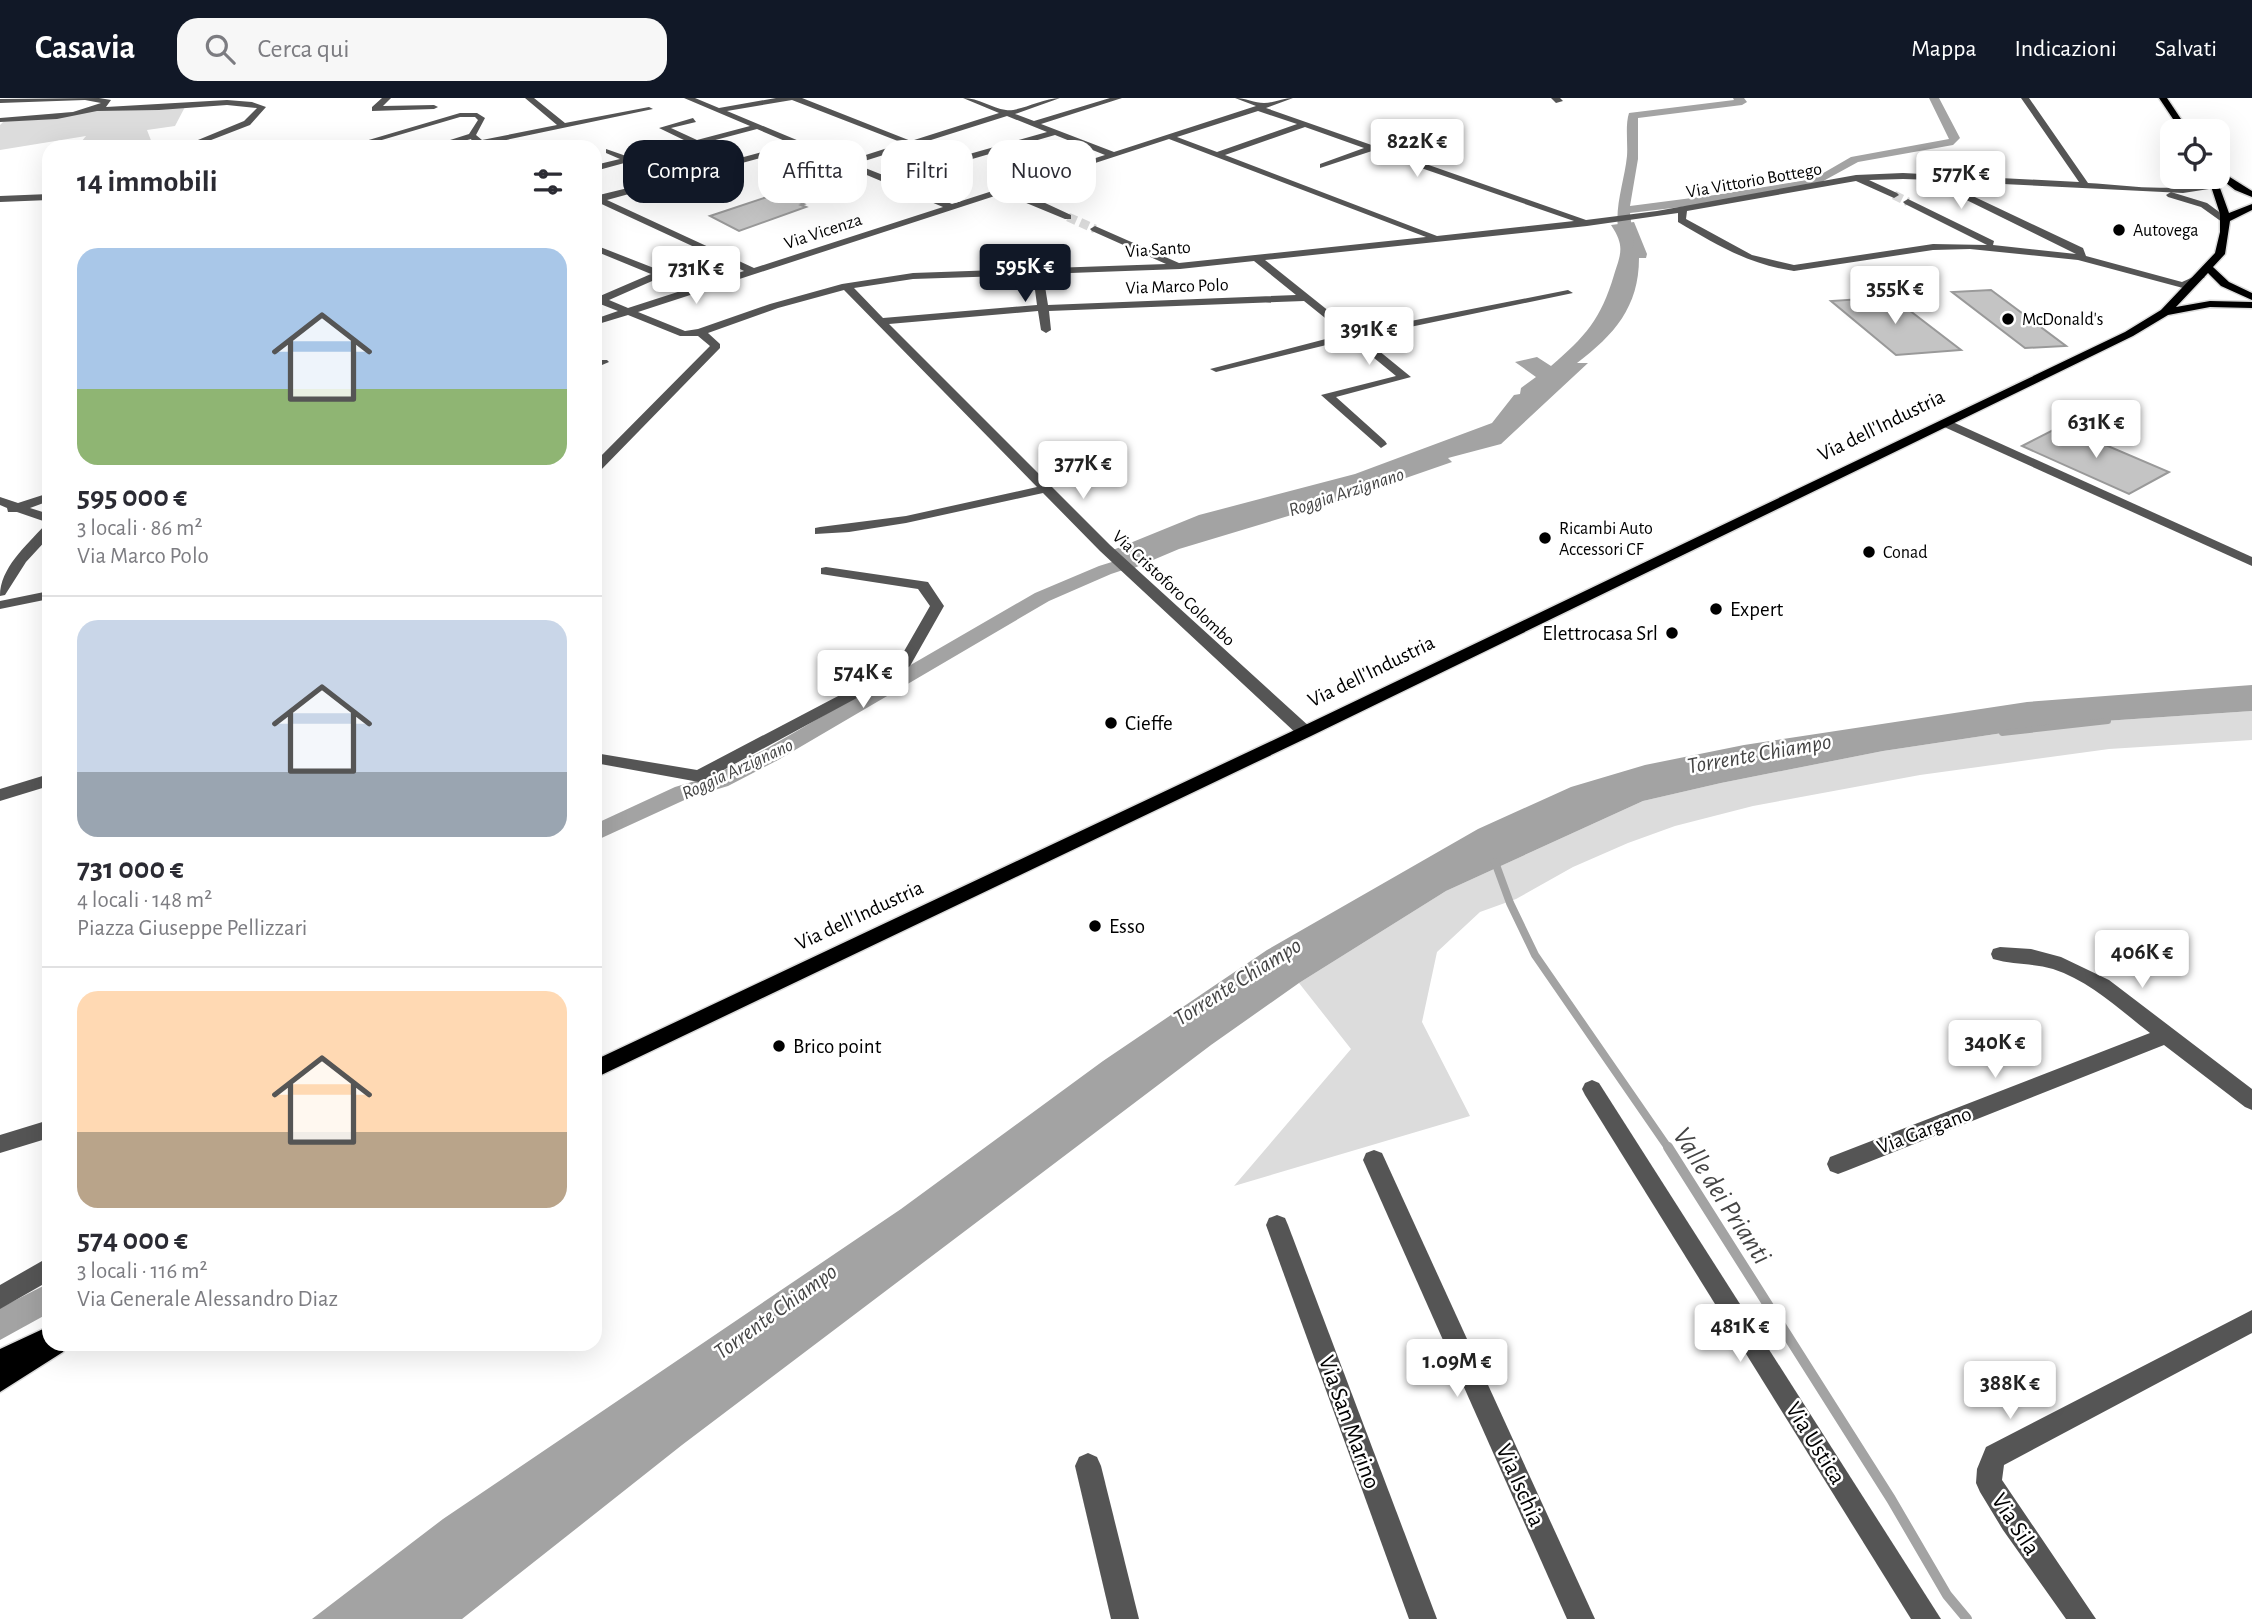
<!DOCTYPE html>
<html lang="it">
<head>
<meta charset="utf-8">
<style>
	:root { --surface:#fff; --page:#f7f7f7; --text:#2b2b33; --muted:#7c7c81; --line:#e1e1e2; --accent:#111827 }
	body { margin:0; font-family:"Alegreya Sans",sans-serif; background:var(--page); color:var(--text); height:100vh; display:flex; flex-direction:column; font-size:26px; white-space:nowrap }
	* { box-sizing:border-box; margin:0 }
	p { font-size:23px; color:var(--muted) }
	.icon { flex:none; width:38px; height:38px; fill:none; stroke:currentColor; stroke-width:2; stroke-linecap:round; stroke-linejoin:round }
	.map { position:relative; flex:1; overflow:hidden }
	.drawer { position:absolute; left:42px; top:42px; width:560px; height:1211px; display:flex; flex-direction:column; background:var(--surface); border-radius:21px; box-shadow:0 7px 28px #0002 }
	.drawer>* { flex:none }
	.banner { position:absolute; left:623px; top:42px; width:665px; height:63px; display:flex; gap:14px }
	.tools { position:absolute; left:2160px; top:21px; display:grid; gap:14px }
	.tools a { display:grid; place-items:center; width:70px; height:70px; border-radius:14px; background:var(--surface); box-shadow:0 7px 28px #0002; font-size:35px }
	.price { position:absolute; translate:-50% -60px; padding:0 16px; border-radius:7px; background:#fff; color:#222; font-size:23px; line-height:46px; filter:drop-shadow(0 2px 4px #0008) }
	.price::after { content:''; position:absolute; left:50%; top:42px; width:21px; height:16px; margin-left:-10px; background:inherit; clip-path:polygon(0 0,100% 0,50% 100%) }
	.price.active { background:var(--accent); color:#fff }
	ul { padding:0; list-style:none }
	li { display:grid; align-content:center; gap:14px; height:371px; padding:0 35px }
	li+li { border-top:2px solid var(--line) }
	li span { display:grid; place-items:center; height:217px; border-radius:21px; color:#555 }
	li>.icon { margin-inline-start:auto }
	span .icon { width:126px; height:126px; fill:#fffc; stroke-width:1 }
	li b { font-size:30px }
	h2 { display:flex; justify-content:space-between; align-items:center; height:84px; padding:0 35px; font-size:30px }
	.pill { padding:0 24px; border-radius:21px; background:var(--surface); box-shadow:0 7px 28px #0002; font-size:24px; line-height:63px }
	.pill.active { background:var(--accent); color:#fff }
	header { display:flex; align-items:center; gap:42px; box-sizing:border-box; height:98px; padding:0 35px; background:var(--accent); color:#fff }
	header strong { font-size:33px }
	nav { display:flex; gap:38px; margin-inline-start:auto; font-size:24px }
	.search { width:490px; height:63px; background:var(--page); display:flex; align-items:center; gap:18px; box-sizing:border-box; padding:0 24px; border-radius:21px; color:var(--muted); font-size:26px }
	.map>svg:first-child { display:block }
	.green { fill:#dcdcdc }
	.water { fill:#a3a3a3 }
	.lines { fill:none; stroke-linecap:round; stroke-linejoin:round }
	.stream-far2 { stroke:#a3a3a3; stroke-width:6 }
	.stream-far1 { stroke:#a3a3a3; stroke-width:8 }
	.stream { stroke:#a3a3a3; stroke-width:10 }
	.canal { fill:#a3a3a3; fill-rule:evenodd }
	.building { fill:#c4c4c4; stroke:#999; stroke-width:2 }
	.minor-tunnel { stroke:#d9d9d9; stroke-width:9; stroke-dasharray:9 4.5; stroke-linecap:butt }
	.major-casing { stroke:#dbdbdb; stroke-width:3 }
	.minor { fill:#555; fill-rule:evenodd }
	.major { fill:#000; fill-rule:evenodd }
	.poi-dot { fill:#000; stroke:#fff; stroke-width:2.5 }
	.labels { text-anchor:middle; stroke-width:5; stroke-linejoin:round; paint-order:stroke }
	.far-street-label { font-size:18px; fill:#000; stroke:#fff }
	.far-poi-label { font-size:18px; fill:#000; stroke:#fff; text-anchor:start }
	.far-water-label { font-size:19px; font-style:italic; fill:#444; stroke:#fff }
	.street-label { font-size:21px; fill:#000; stroke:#fff }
	.poi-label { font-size:21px; fill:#000; stroke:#fff; text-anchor:start }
	.water-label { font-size:23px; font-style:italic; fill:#444; stroke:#fff }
	.near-street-label { font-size:24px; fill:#000; stroke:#fff }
	.near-water-label { font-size:28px; font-style:italic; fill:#444; stroke:#fff }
</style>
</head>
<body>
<header>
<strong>Casavia</strong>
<div class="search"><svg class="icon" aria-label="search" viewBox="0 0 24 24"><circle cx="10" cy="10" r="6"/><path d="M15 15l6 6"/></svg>Cerca qui</div>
<nav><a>Mappa</a><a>Indicazioni</a><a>Salvati</a></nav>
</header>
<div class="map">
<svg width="2252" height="1521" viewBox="0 0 2252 1521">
	<rect width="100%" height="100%" fill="#fff"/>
	<!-- green -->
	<g class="green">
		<path d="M 186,7 L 175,28 L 147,32 L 152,45 L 77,49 L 86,38 L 0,52 L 0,27 L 6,21 L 99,11 Z"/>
		<path d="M 2252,613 L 2252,642 L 2109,651 L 1920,677 L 1753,708 L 1675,728 L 1628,745 L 1573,769 L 1516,801 L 1480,814 L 1437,854 L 1422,924 L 1470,1018 L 1234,1088 L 1351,951 L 1299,885 L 1446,793 L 1643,703 L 1721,685 L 1883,653 L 1996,636 L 2075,625 Z"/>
	</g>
	<!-- water -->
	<g class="water">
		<path d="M 1634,124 L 1647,156 L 1646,160 L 1639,160 C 1639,209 1614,237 1577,265 L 1588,265 L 1501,346 L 1448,360 L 1452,364 L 1351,399 L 1179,451 L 1127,473 L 1108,454 L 1199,417 L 1355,376 L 1492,325 L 1514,297 L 1520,296 L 1521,290 L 1536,279 L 1515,264 L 1537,259 L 1551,268 C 1585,239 1601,221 1614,177 C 1621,155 1625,148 1611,127 Z"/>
		<path d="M 2252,587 L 2252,613 L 2075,625 L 1996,636 L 1883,653 L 1721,685 L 1643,703 L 1446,793 L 1299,885 L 1211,947 L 682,1347 L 462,1521 L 312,1521 L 443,1421 L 901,1111 L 1103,963 L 1267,852 L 1478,731 L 1571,689 L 1645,667 L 1744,647 L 2027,604 Z"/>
	</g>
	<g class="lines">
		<!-- stream-far2 -->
		<path class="stream-far2" d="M 2002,635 L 2108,623"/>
		<!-- stream-far1 -->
		<path class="stream-far1" d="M 1495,764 L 1510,805 L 1535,857 L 1669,1051"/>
		<!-- stream -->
		<path class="stream" d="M 1668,1049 L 1891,1401 L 1947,1497 L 1967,1521"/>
		<!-- canal -->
		<g class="canal">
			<path d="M 1733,0 L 1744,0 L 1747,4 L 1742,7 L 1638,20 L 1638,61 L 1630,108 L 1715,97 L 1813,81 L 1851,59 L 1949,41 L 1929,0 L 1939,0 L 1960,40 L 1953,47 L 1858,64 L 1816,87 L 1715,105 L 1630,115 L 1634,147 L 1632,150 L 1624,150 C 1609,121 1624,88 1627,58 C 1628,44 1625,28 1629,15 L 1734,2 Z"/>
			<path d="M 1144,454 L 1150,455 L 1153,459 L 1150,463 L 1111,476 L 1049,503 L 778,662 L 728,688 L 691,699 L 595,743 L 595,726 L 675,689 L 712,678 L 764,652 L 1035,495 L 1099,468 Z"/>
			<path d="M 49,1185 L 49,1215 L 0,1242 L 0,1210 Z"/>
		</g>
	</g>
	<!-- building -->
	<g class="building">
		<path d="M 779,95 L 804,106 L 801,107 L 806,109 L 739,133 L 710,118 Z"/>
		<path d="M 1991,192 L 2066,248 L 2025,250 L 1952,194 Z"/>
		<path d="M 1892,199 L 1961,252 L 1896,257 L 1831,203 Z"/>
		<path d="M 2061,328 L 2169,374 L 2129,396 L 2022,348 Z"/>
	</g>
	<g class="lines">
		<!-- minor-tunnel -->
		<g class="minor-tunnel">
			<path d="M 1894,97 L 1908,104"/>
			<path d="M 1068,119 L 1095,131"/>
		</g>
		<!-- major casing -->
		<g class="major-casing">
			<g id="major">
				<path d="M 2159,0 L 2167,0 L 2189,33 L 2181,33 Z"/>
				<path d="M 2217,71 L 2252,93 L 2252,99 L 2235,92 L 2217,78 Z"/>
				<path d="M 2208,79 L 2216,79 L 2229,115 L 2252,106 L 2252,112 L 2230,123 L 2225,156 L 2213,169 L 2229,184 L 2252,195 L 2252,202 L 2221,188 L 2208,175 L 2176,209 L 2210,203 L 2252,204 L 2252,210 L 2210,209 L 2168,217 L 2133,238 L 1311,638 L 595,980 L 595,962 L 1299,630 L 2125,234 L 2161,212 L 2215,155 L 2220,134 L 2220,116 Z"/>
				<path d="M 43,1231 L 49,1234 L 49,1246 L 67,1246 L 63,1254 L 0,1294 L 0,1251 Z"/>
			</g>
		</g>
		<!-- minor -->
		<g class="minor">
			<path d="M 99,0 L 111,2 L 106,9 L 227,2 L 252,4 L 266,9 L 250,27 L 193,49 L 181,49 L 244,23 L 257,10 L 227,7 L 159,12 L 97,13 L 57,21 L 0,24 L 0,20 L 73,14 L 101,5 L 85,2 L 0,5 L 0,1 Z"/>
			<path d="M 382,0 L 391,0 L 383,8 L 434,7 L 438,9 L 434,11 L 372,13 L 372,9 Z"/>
			<path d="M 525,0 L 534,0 L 565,25 L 649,9 L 653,11 L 487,46 L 490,49 L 474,47 L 471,41 L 441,49 L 428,49 L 469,36 L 478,22 L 475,19 L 460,19 L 358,49 L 345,49 L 460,15 L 477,15 L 485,20 L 476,37 L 482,42 L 557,27 Z"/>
			<path d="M 684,0 L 695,0 L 719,10 L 776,0 L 802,0 L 911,43 L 999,15 L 963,0 C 979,0 991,10 1006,12 C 1020,14 1042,0 1060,0 L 1015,16 L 1034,23 L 1110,0 L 1122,0 L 1041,26 L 1114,54 L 1256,8 L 1235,0 C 1245,0 1255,5 1264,5 C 1273,5 1283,0 1293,0 L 1266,10 L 1586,122 L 1657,113 L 1856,77 L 1903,75 L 2079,84 L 2021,0 L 2029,0 L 2088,85 C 2129,87 2177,97 2214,80 L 2218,83 L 2209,91 L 2183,95 L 1941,83 L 2083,150 L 2086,158 L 2182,184 L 2200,176 L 2205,179 L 2183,190 L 2078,162 L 1970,151 L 1933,152 L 1794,173 C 1750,167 1715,146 1678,124 L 1678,115 L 1587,128 L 1265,162 L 1355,234 L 1568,192 L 1573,195 L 1362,239 L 1411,279 L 1336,299 L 1385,343 L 1387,346 L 1381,350 L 1321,297 L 1396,278 L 1351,241 L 1216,274 L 1210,271 L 1345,236 L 1304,203 L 1049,213 L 1051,232 L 1046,235 L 1041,232 L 1038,213 L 889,226 L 1110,447 L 1311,630 L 1313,634 L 1305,639 L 1299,638 L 1100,453 L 1043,395 L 906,425 L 849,434 L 815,436 L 815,430 L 820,429 L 906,418 L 1037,389 L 844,192 L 778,210 L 708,235 L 720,246 L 720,250 L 599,374 L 595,375 L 595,364 L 710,248 L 698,238 L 680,238 L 628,217 L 595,227 L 595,221 L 618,213 L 595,204 L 595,197 L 600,198 L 651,176 L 595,153 L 595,147 L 659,172 L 703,153 L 595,103 L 595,98 L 665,81 L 628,64 L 595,73 L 595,67 L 620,61 L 606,55 L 606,51 L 629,59 L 688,44 L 659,30 L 693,20 L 696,24 L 671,30 L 697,42 L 750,28 ZM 792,2 L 903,45 L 847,63 L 727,13 ZM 1258,13 L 1297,26 L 1217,54 L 1177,39 ZM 1007,18 L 1047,34 L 888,79 L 855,66 ZM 1305,29 L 1364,50 L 1320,66 L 1320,70 L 1372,53 L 1574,123 L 1437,138 L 1225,57 ZM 757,31 L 792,46 L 740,60 L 704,45 ZM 1055,37 L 1105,57 L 952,106 L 896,83 ZM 1169,41 L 1426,139 L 1179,165 L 1095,128 L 1090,131 L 1092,133 L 1166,166 L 913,175 L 842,186 L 770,206 L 698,231 L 685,233 L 638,214 L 1007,94 L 1014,100 L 1065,121 L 1071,121 L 1071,117 L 1015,91 ZM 695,47 L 731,63 L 674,78 L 637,62 ZM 800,49 L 943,109 L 754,170 L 607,102 ZM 1903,81 L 1934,82 L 1934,86 L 2076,156 L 1993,147 L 1994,143 L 1908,101 L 1903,104 L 1905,106 L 1987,147 L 1933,146 L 1794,167 L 1752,157 L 1686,121 L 1687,113 L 1856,83 L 1894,100 L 1899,97 L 1897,95 L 1869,82 ZM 711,157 L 724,163 L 676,179 L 668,176 ZM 1254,163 L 1296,197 L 1048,207 L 1043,176 L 1180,171 ZM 732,167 L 744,173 L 697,188 L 685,183 ZM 1033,177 L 1037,207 L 883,220 L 854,190 L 913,181 ZM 659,180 L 687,191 L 628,210 L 609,202 Z"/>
			<path d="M 1551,0 L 1560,0 L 1563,3 L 1556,5 Z"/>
			<path d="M 2171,94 L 2207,105 L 2230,122 L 2222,124 L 2201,109 L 2168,99 L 2166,97 Z"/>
			<path d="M 49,96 L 49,102 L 0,104 L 0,98 Z"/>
			<path d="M 599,262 L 607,262 L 609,264 L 595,270 L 595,263 Z"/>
			<path d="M 1946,321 L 2252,459 L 2252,468 L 1942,328 L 1940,325 Z"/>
			<path d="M 49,395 L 49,403 L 30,410 L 49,416 L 49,425 L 17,414 L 8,414 L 7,410 L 0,407 L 0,399 L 18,405 Z"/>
			<path d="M 49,427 L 49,439 L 26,464 L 5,497 L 0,498 C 0,470 26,448 44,428 Z"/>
			<path d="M 826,469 L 928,484 L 944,508 L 910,568 L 890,582 L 705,682 L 699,684 L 595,665 L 595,655 L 697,672 L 880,576 L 899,562 L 930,508 L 918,491 L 821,476 L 821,470 Z"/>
			<path d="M 49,493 L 49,501 L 0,511 L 0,503 Z"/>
			<path d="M 49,676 L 49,688 L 0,703 L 0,691 Z"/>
			<path d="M 2000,849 L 2031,851 L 2061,859 L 2109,882 L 2252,991 L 2252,1012 L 2245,1009 L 2164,947 L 1846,1073 L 1838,1076 L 1830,1073 L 1827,1066 L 1830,1059 L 2150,935 C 2120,912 2090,883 2053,871 C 2034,865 2013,867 1993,861 L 1991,856 L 1993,851 Z"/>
			<path d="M 1592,982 L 1599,985 L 1941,1521 L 1911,1521 L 1585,997 L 1582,991 L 1585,985 Z"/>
			<path d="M 49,1022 L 49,1040 L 0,1055 L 0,1037 Z"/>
			<path d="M 1374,1052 L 1382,1055 L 1595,1521 L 1567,1521 L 1363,1062 L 1366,1055 Z"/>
			<path d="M 1277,1117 L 1285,1120 L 1288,1127 L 1437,1521 L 1409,1521 L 1266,1127 L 1269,1120 Z"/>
			<path d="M 49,1159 L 49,1183 L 0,1211 L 0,1187 Z"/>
			<path d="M 2252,1212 L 2252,1235 L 2004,1367 L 2002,1382 L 2096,1521 L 2066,1521 L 2003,1432 L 1980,1394 L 1976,1385 L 1977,1371 L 1986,1349 Z"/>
			<path d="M 1088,1355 L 1097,1359 L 1101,1368 L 1139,1521 L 1111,1521 L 1075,1368 L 1079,1359 Z"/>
		</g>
		<!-- major -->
		<use href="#major" class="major"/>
	</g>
	<!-- markers -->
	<g class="poi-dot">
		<circle cx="2119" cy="132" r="7"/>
		<circle cx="2008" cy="221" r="7"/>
		<circle cx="1545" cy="440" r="7"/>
		<circle cx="1869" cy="454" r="7"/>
		<circle cx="1716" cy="511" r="7"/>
		<circle cx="1672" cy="535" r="7"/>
		<circle cx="1111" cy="625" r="7"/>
		<circle cx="1095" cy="828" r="7"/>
		<circle cx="779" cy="948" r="7"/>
	</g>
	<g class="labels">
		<!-- far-street labels -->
		<g class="far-street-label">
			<text transform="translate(1754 82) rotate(-10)" y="6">Via Vittorio Bottego</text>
			<text transform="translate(823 133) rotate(-18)" y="6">Via Vicenza</text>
			<text transform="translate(1158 151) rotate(-4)" y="6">Via Santo</text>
			<text transform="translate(1177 188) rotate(-2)" y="6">Via Marco Polo</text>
			<text transform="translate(1174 490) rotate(43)" y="6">Via Cristoforo Colombo</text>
		</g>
		<!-- far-poi labels -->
		<g class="far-poi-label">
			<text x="2133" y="138">Autovega</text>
			<text x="2022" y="227">McDonald's</text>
			<text x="1559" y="436">Ricambi Auto<tspan x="1559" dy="21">Accessori CF</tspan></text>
			<text x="1883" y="460">Conad</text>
		</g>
		<!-- far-water labels -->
		<g class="far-water-label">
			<text transform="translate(1346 393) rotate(-18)" y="7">Roggia Arzignano</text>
			<text transform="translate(737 670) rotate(-25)" y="7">Roggia Arzignano</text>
		</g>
		<!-- street labels -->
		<g class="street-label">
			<text transform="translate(1881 327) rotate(-26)" y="7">Via dell'Industria</text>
			<text transform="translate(1371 573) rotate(-26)" y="7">Via dell'Industria</text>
			<text transform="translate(859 817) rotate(-25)" y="7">Via dell'Industria</text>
			<text transform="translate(1924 1032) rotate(-21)" y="7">Via Gargano</text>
		</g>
		<!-- poi labels -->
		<g class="poi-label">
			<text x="1730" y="518">Expert</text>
			<text x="1658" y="542" text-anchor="end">Elettrocasa Srl</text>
			<text x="1125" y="632">Cieffe</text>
			<text x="1109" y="835">Esso</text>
			<text x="793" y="955">Brico point</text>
		</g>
		<!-- water labels -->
		<g class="water-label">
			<text transform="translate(1759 655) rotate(-10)" y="8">Torrente Chiampo</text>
			<text transform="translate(1237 883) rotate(-32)" y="8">Torrente Chiampo</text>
			<text transform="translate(775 1213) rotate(-36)" y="8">Torrente Chiampo</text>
		</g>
		<!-- near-street labels -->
		<g class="near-street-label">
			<text transform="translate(1350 1324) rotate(70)" y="8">Via San Marino</text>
			<text transform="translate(1816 1345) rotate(58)" y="8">Via Ustica</text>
			<text transform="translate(1521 1387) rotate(66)" y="8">Via Ischia</text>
			<text transform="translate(2016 1426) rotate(57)" y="8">Via Sila</text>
		</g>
		<!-- near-water labels -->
		<g class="near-water-label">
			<text transform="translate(1723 1097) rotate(57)" y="10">Valle dei Prianti</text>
		</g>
	</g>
</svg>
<div class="tools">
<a><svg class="icon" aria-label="locate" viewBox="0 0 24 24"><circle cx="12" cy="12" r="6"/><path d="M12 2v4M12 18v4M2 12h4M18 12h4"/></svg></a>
</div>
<b class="price" style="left:1417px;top:81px">822K €</b>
<b class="price" style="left:1961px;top:113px">577K €</b>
<b class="price active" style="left:1025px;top:206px">595K €</b>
<b class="price" style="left:696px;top:208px">731K €</b>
<b class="price" style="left:1895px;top:228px">355K €</b>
<b class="price" style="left:1369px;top:269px">391K €</b>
<b class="price" style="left:2096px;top:362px">631K €</b>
<b class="price" style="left:1083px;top:403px">377K €</b>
<b class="price" style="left:863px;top:612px">574K €</b>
<b class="price" style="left:2142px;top:892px">406K €</b>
<b class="price" style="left:1995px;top:982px">340K €</b>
<b class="price" style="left:1740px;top:1266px">481K €</b>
<b class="price" style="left:1457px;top:1301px">1.09M €</b>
<b class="price" style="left:2010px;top:1323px">388K €</b>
<div class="banner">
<a class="pill active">Compra</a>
<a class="pill">Affitta</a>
<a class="pill">Filtri</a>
<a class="pill">Nuovo</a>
</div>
<section class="drawer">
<h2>14 immobili<svg class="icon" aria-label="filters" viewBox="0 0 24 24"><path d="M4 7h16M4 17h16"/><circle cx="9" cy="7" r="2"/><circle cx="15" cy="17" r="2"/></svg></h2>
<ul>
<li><span style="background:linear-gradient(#a9c7e8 65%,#8fb573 0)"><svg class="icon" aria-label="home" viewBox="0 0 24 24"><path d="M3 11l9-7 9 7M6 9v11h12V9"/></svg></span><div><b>595 000 €</b><p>3 locali · 86 m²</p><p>Via Marco Polo</p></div></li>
<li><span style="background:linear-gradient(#c9d6e8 70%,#9aa5b1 0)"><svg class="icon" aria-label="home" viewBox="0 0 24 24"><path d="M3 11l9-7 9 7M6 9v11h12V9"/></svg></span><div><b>731 000 €</b><p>4 locali · 148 m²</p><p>Piazza Giuseppe Pellizzari</p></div></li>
<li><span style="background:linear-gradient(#ffd9b3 65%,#b9a48a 0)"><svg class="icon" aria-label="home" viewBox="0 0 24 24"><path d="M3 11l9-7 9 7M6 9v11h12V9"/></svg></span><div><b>574 000 €</b><p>3 locali · 116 m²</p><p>Via Generale Alessandro Diaz</p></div></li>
</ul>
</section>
</div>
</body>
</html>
